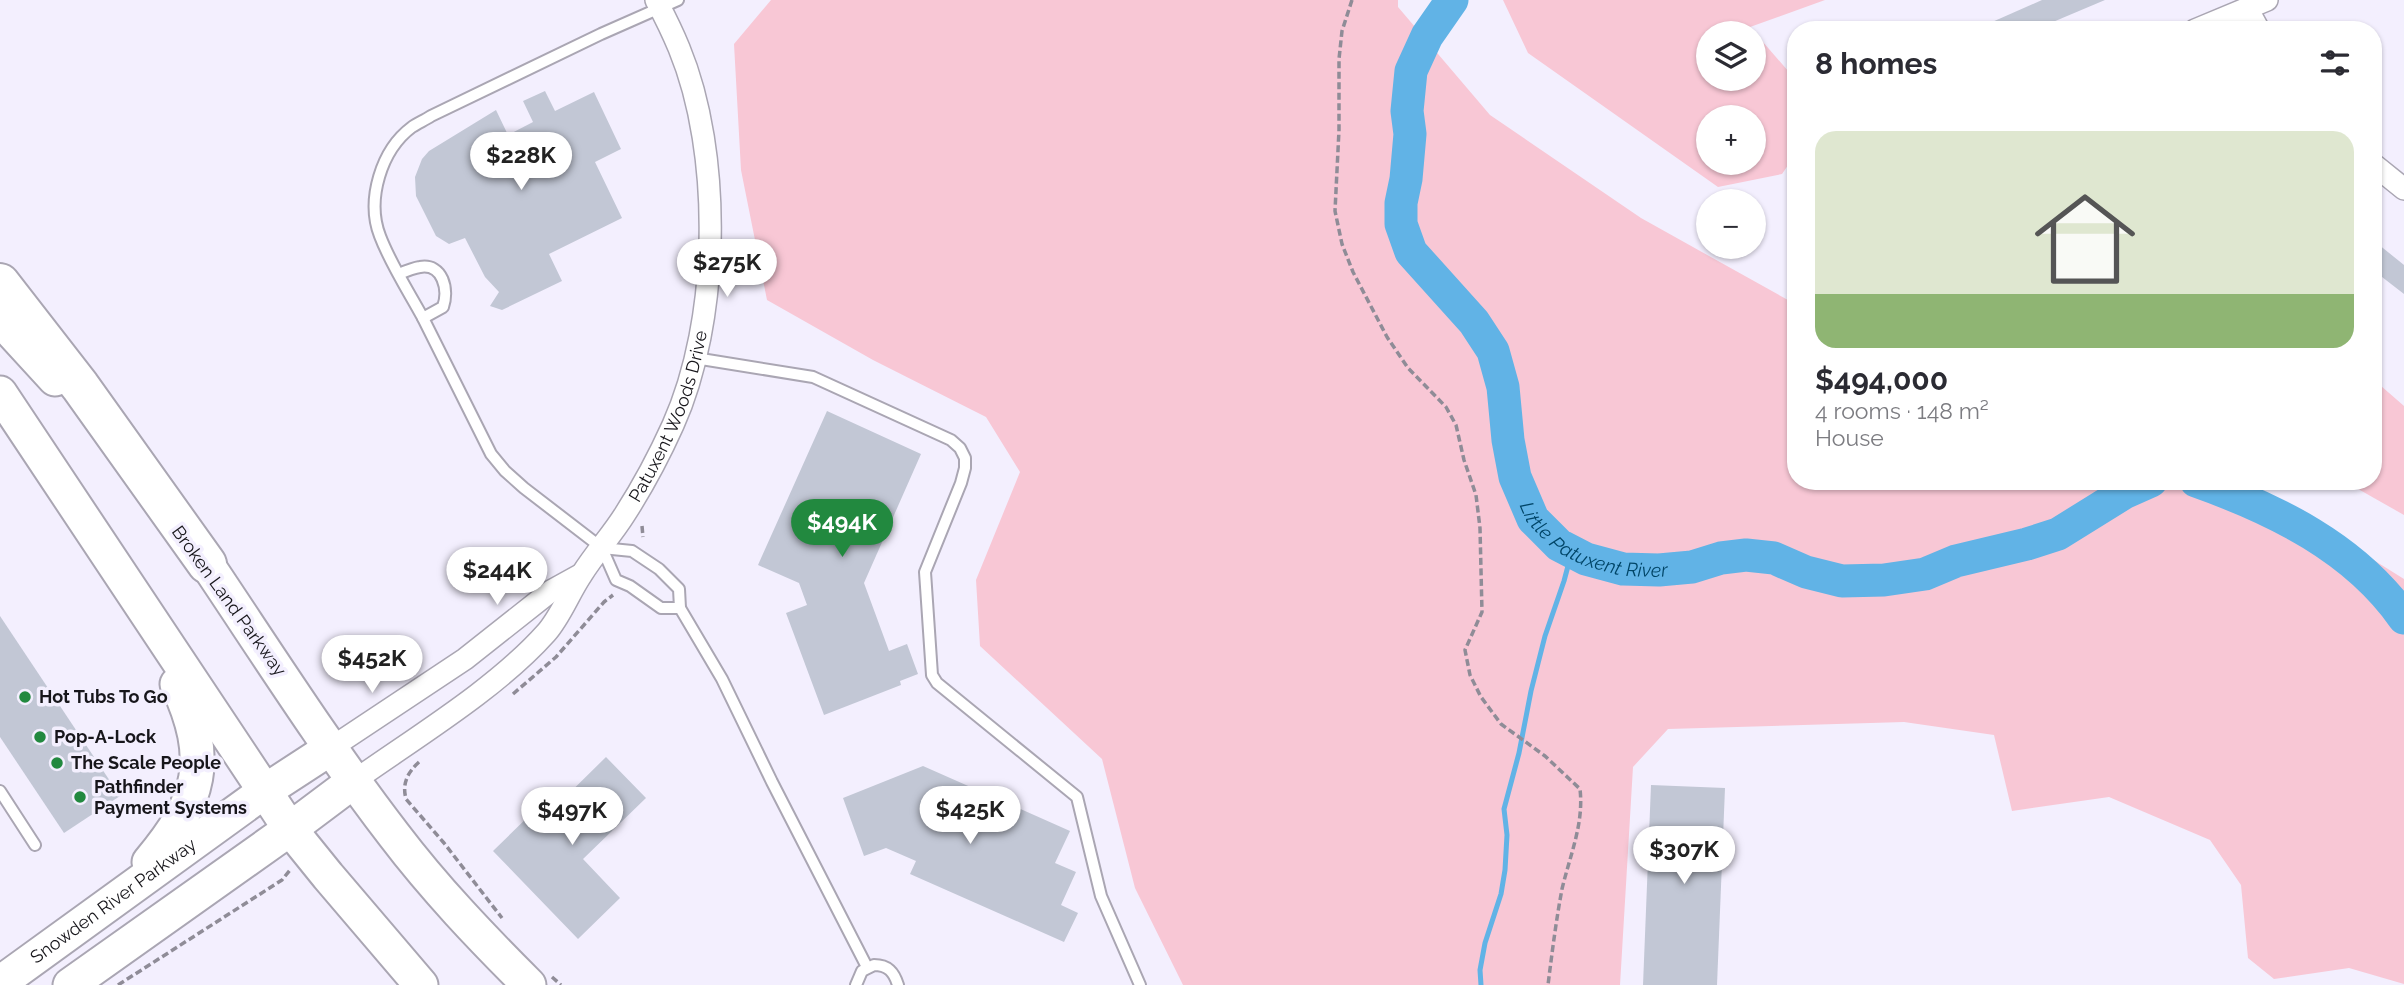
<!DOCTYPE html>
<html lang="en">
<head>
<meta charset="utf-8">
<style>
	:root { --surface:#fff; --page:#f2f2f3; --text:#2b2b33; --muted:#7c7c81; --accent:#22893f }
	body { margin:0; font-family:Raleway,sans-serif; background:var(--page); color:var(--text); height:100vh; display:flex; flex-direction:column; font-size:26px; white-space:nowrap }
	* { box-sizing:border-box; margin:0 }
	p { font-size:23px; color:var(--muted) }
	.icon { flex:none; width:38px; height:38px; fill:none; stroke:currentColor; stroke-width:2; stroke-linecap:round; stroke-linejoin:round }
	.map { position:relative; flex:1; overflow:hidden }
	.details { position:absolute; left:1787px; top:21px; width:595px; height:469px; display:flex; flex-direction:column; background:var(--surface); border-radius:28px; box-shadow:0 2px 5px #0004 }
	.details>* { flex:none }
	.fabs { position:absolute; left:1696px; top:21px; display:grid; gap:14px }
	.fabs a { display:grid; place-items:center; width:70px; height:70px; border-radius:50%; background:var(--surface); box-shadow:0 2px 5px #0004; font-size:35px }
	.price { position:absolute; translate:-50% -60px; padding:0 16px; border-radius:24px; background:#fff; color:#222; font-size:23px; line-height:46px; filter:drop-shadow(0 2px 4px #0008) }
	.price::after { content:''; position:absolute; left:50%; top:42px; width:21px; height:16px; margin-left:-10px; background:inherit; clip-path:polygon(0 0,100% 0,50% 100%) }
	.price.current { background:var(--accent); color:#fff }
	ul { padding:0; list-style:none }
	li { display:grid; align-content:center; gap:14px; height:371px; padding:0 28px }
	li span { display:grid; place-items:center; height:217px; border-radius:21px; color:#555 }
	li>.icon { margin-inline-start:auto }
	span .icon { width:126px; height:126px; fill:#fffc; stroke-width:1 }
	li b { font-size:30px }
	h2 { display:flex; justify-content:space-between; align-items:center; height:84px; padding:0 28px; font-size:30px }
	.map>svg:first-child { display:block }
	.green { fill:#f8c7d5; fill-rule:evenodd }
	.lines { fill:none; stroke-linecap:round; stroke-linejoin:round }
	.stream { stroke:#61b3e6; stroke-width:5 }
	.river { stroke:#61b3e6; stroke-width:33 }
	.building { fill:#c2c7d5 }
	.service-casing { stroke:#aaa6b3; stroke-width:14 }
	.minor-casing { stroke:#aaa6b3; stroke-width:24 }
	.primary-casing { stroke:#aaa6b3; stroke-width:37 }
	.motorway-casing { stroke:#aaa6b3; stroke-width:42 }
	.path { stroke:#8f8c97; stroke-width:3.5; stroke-dasharray:7 3.5; stroke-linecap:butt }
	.service { stroke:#fff; stroke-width:10 }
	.minor { stroke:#fff; stroke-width:21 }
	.primary { stroke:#fff; stroke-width:33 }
	.motorway { stroke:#fff; stroke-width:38 }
	.poi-dot { fill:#22893f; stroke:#f3effe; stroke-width:2.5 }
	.labels { text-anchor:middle; stroke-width:7; stroke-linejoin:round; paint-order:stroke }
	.street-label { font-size:18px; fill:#17161b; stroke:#f3effe }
	.poi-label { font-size:18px; font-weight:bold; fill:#17161b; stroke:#f3effe; text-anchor:start }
	.water-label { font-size:19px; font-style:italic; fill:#004567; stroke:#f3effe }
</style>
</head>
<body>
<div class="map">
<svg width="2404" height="985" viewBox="0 0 2404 985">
	<rect width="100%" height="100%" fill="#f3effe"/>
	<!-- green -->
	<g class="green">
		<path d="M 771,0 L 1398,0 L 1398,7 L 1490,115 L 1641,218 L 1795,304 L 1796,481 L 2247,481 L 2404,579 L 2404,984 L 2349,968 L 2274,979 L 2248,958 L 2241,885 L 2210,840 L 2109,797 L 2012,811 L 1994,735 L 1904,722 L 1668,729 L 1633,767 L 1620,985 L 1183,985 L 1135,888 L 1102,759 L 980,646 L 976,580 L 1020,472 L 986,417 L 873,360 L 767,300 L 741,170 L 734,44 Z"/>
		<path d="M 1503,0 L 1825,0 L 1750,27 L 1795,79 L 1795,155 L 1782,174 L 1718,187 L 1528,53 ZM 1754,33 L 1754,79 L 1708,79 L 1708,33 ZM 1754,117 L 1754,163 L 1708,163 L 1708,117 Z"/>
		<path d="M 2373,379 L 2404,406 L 2404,515 L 2344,481 L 2373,481 Z"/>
	</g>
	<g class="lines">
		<!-- stream -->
		<path class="stream" d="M 1481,985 L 1480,970 L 1485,943 L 1501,894 L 1505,870 L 1507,835 L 1504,809 L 1519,753 L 1531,691 L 1545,636 L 1564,581 L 1572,551"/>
		<!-- river -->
		<g class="river">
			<path id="s1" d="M 1452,0 L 1427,36 L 1411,71 L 1407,111 L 1410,134 L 1406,179 L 1401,203 L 1401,224 L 1411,252 L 1474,322 L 1493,351 L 1503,387 L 1508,440 L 1515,477 L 1533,519 L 1559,545 L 1586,559 L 1623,569 L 1659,570 L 1692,567 L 1721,558 L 1746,555 L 1774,558 L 1806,572 L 1842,581 L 1884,580 L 1925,574 L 1956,561 L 2027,544 L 2058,534 L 2124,493 L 2151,481"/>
			<path d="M 2196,481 C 2275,509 2355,548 2404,618"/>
		</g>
	</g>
	<!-- building -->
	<g class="building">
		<path d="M 2042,0 L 2105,0 L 2034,30 L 1974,30 Z"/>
		<path d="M 545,91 L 555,111 L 594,92 L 621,149 L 595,162 L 622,218 L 549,254 L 562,281 L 502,310 L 490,306 L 499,292 L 485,277 L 465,238 L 449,244 L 436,236 L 416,196 L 415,177 L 422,159 L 429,151 L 496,110 L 508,135 L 533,122 L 523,101 Z"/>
		<path d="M 2373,240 L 2404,265 L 2404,294 L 2373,270 Z"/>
		<path d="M 827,411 L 921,454 L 864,583 L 889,651 L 907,644 L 918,674 L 900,681 L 901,685 L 824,715 L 786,613 L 807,605 L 799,583 L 758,565 Z"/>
		<path d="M 0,616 L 120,796 L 64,833 L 0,737 Z"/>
		<path d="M 606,757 L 646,798 L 583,859 L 620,898 L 578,939 L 493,851 L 534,811 L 542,820 Z"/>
		<path d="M 923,766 L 1070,831 L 1055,863 L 1076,872 L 1061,905 L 1078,913 L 1064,942 L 910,874 L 916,861 L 886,848 L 864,856 L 843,798 Z"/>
		<path d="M 1651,785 L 1725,788 L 1717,985 L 1643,985 Z"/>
	</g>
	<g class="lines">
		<!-- service casing -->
		<g class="service-casing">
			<g id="service">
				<path d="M 399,274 C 406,271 413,268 420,267 C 443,263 449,290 443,307 L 423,318 L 491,454 L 505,471 L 524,488 L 602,548 L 616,580 L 630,586 L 661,608 L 680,608"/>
				<path d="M 423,318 C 409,292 391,265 380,236 C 366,200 381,150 412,127 C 418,123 425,120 431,116 L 601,34 L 678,0"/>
				<path d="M 695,358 L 813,377 L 951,440 L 960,448 L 965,458 L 965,468 L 961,483 L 925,572 L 932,675 L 937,683 L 1077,797 L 1101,896 L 1140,985"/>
				<path d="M 602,548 L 632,551 L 659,569 L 679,589 L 680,608 L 722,679 L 772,782 L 867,967"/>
				<path d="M 0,791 L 35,845"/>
				<path d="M 856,985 L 862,971 L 874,965 C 888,965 894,972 898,985"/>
			</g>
		</g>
		<!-- minor casing -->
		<g class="minor-casing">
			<g id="minor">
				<path d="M 2247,8 L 2259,30"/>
				<path d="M 2195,30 L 2267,0"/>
				<path d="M 2373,164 L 2404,189"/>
				<path d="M 331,748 L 465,659 L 551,591 L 580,575"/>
				<path id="s2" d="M 354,781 C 416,737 496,689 546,633 C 561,616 569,593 582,574 C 595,553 612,535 625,514 C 643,486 659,456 673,425 C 720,321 723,154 679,48 C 672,31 664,15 656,0"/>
			</g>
		</g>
		<!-- primary casing -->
		<g class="primary-casing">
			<g id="primary">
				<path d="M 0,319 L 55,379"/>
				<path d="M 0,393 L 290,829 L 328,876 L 421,985"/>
				<path d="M 192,545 L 207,564 C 268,655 327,748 394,835 C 435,889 481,937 529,985"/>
				<path d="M 149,862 C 201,800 212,760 177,684"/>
				<path id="s3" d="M 0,983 L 265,791 L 331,748"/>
				<path d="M 70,985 L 290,829 L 354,781"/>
			</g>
		</g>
		<!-- motorway casing -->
		<g class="motorway-casing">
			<path id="motorway" d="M 0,283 L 80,386 L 207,564"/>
		</g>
		<!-- path -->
		<g class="path">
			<path d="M 1352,0 L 1342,31 L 1339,59 L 1339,130 L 1335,211 L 1342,244 L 1353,272 L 1387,337 L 1408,368 L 1446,407 L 1456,425 L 1464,460 L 1476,495 L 1480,528 L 1482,612 L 1465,650 L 1470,675 L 1481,697 L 1501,724 L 1545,756 L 1580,789 C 1584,824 1570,855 1562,889 C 1556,921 1552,953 1548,985"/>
			<path d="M 642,526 L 643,537"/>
			<path d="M 513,694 L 556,657 L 604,602 L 613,595"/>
			<path d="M 419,762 C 407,773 402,784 406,799 L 444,843 L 502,918"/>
			<path d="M 552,977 L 561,985"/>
			<path d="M 118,985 L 282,880 L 290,870"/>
		</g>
		<!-- service -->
		<use href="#service" class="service"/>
		<!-- minor -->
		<use href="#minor" class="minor"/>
		<!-- primary -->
		<use href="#primary" class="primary"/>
		<!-- motorway -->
		<use href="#motorway" class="motorway"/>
	</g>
	<!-- markers -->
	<g class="poi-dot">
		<circle cx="25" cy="697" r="7"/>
		<circle cx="40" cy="737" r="7"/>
		<circle cx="57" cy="763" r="7"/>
		<circle cx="80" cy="797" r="7"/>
	</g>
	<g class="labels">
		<!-- street labels -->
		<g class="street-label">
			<text dy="6" stroke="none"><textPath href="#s2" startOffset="494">Patuxent Woods Drive</textPath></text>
			<text transform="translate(229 601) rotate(54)" y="6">Broken Land Parkway</text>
			<text dy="6" stroke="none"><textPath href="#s3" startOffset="140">Snowden River Parkway</textPath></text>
		</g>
		<!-- poi labels -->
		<g class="poi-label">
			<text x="39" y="703">Hot Tubs To Go</text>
			<text x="54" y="743">Pop-A-Lock</text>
			<text x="71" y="769">The Scale People</text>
			<text x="94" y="793">Pathfinder<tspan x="94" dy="21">Payment Systems</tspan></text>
		</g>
		<!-- water labels -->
		<g class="water-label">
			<text dy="7" stroke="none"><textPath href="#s1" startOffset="635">Little Patuxent River</textPath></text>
		</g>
	</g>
</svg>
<div class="fabs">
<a><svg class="icon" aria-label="layers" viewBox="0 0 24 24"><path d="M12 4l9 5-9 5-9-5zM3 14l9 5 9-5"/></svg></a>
<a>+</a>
<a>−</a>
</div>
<b class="price" style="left:521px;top:192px">$228K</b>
<b class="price" style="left:727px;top:299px">$275K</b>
<b class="price current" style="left:842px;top:559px">$494K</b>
<b class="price" style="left:497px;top:607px">$244K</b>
<b class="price" style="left:372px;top:695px">$452K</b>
<b class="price" style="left:970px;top:846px">$425K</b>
<b class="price" style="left:572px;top:847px">$497K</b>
<b class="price" style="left:1684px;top:886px">$307K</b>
<section class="details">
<h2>8 homes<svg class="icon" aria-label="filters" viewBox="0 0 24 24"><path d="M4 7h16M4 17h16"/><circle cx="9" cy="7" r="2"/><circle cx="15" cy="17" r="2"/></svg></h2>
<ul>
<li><span style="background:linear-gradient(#dfe7d0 75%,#8fb573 0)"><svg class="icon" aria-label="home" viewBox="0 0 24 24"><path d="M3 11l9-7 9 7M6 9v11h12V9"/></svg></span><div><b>$494,000</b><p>4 rooms · 148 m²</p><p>House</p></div></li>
</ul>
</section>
</div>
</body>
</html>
